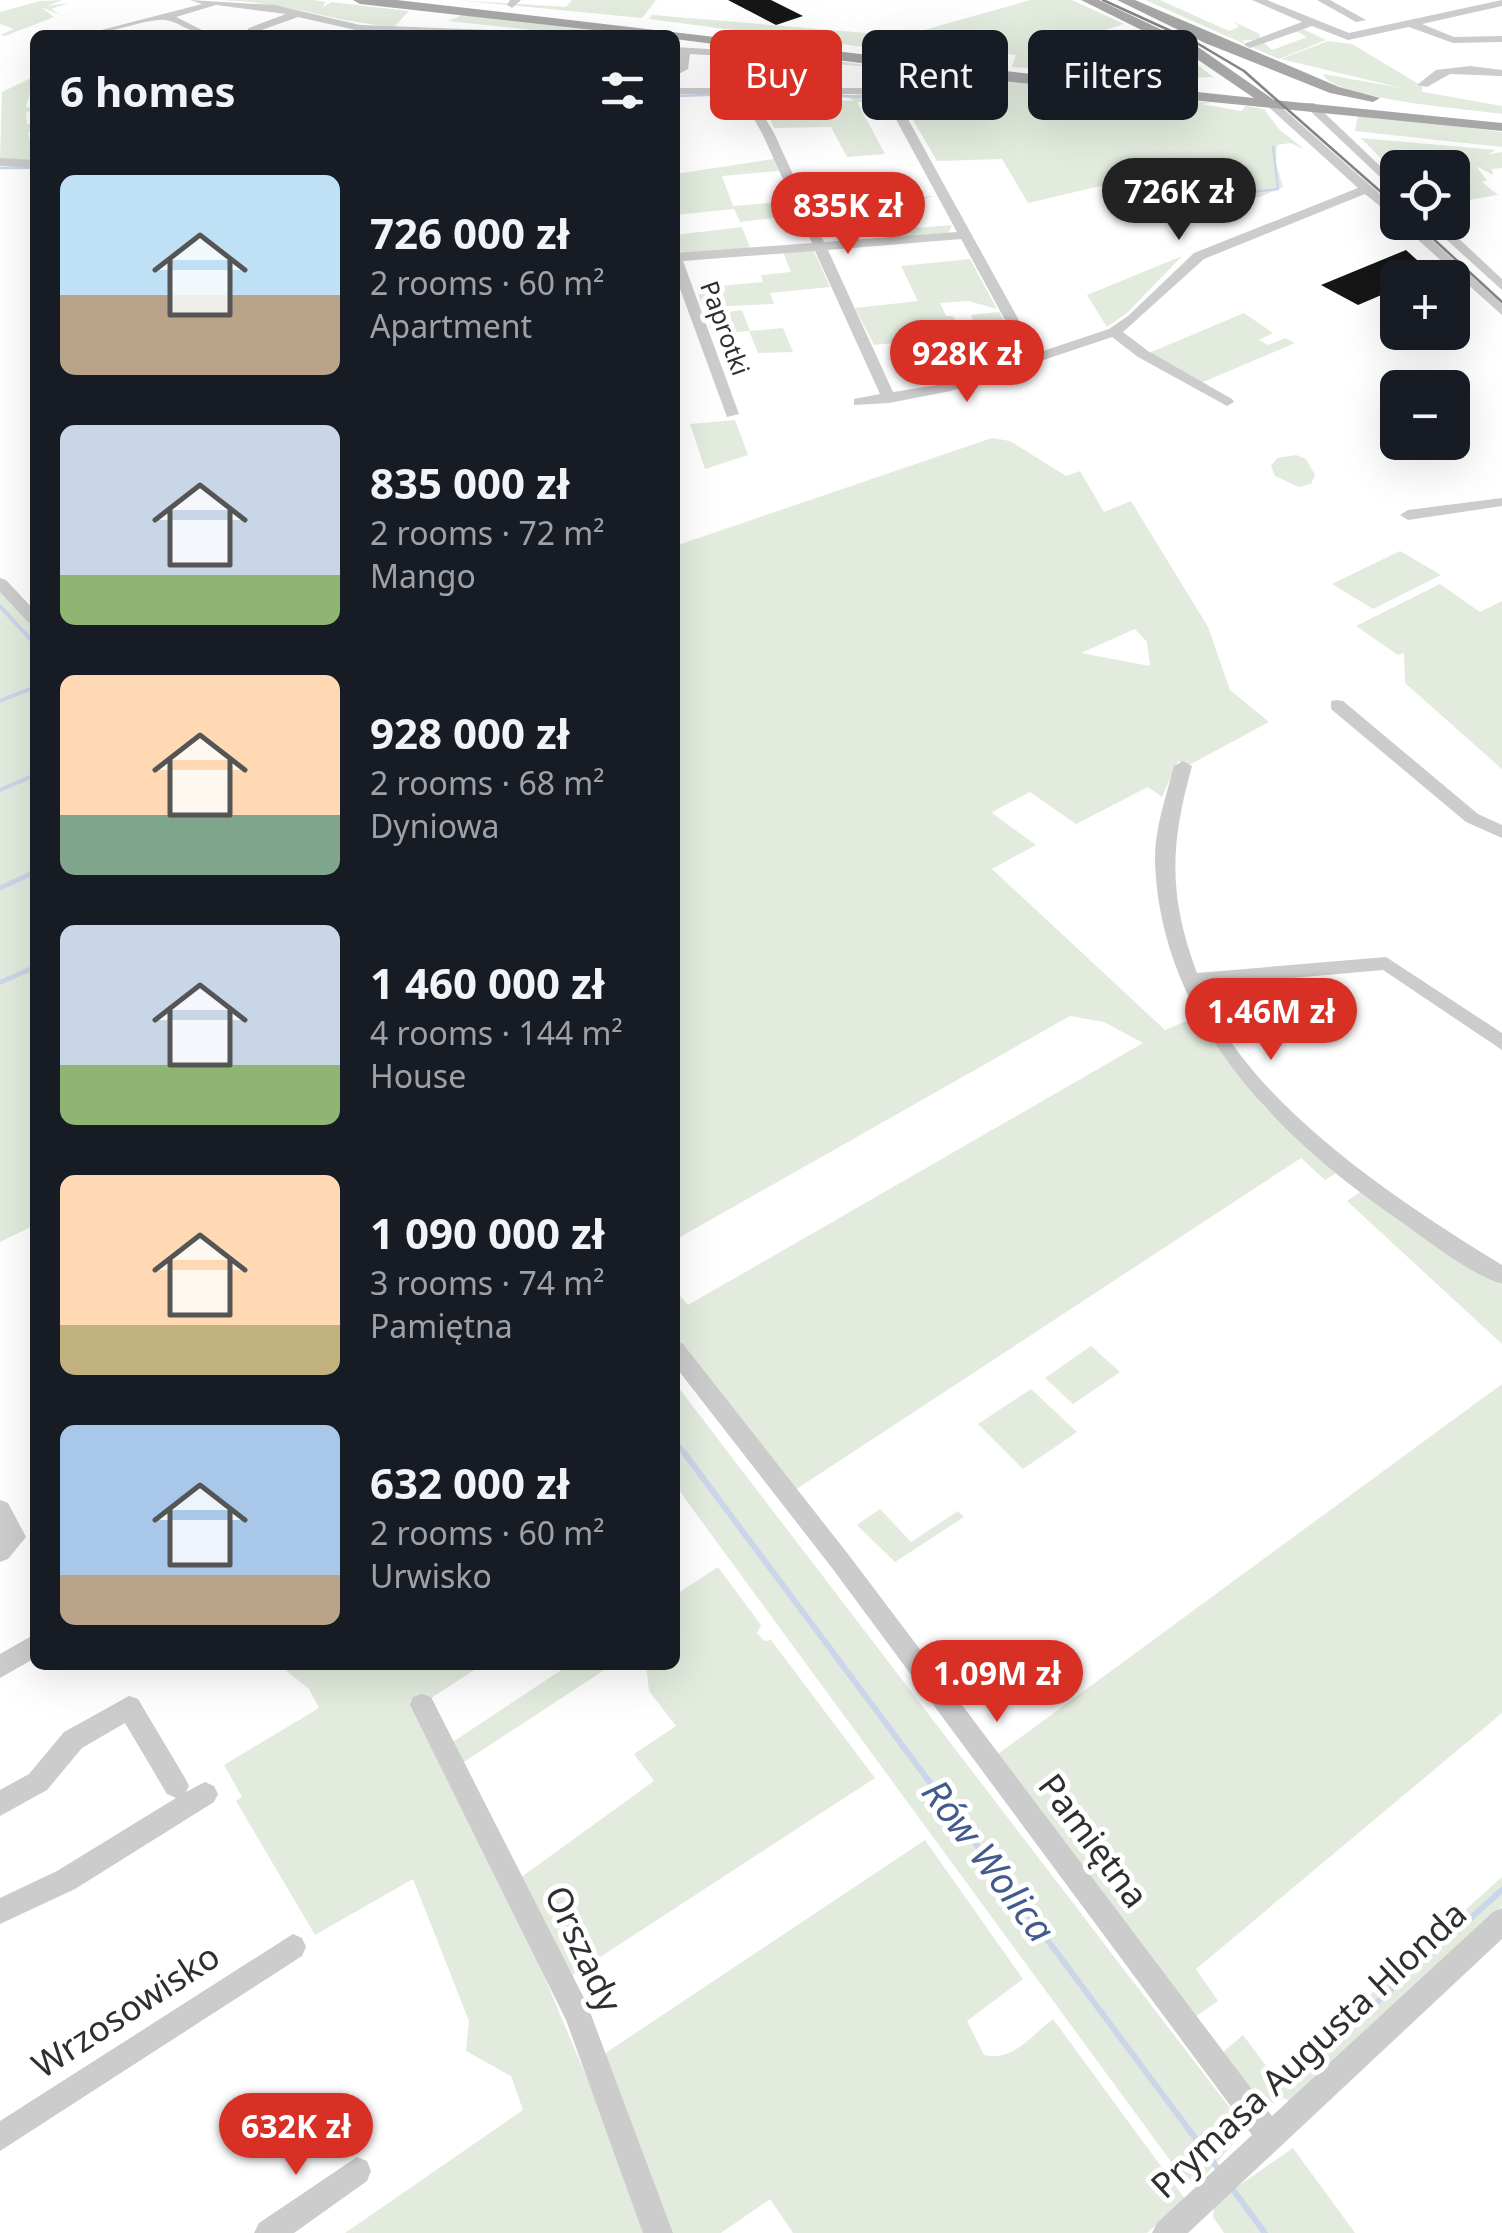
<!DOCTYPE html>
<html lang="en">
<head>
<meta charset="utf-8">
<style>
	:root { --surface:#171b24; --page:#242831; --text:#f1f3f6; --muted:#9ea1a6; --accent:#d93025 }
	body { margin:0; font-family:"Noto Sans",sans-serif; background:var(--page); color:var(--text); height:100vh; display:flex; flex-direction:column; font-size:38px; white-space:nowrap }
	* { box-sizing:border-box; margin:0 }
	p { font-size:32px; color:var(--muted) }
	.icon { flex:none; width:55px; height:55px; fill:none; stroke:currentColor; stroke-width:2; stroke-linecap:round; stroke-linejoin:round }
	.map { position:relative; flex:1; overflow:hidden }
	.side { position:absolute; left:30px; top:30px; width:650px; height:1640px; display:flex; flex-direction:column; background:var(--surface); border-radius:15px; box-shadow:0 10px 40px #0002 }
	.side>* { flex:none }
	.top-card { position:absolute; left:710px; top:30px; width:640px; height:90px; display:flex; gap:20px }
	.fabs { position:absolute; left:1380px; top:150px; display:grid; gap:20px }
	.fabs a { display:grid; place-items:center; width:90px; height:90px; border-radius:15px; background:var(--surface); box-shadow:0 10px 40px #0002; font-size:50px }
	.price { position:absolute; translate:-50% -85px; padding:0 22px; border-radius:35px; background:var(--accent); color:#fff; font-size:32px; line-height:65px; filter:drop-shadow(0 2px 5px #0008) }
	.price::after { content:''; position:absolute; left:50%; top:60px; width:30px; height:22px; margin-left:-15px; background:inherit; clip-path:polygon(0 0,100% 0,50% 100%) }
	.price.active { background:#222; color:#fff }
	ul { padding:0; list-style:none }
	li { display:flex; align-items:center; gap:30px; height:250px; padding:0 30px }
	li span { display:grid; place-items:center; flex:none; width:280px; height:200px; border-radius:15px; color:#555 }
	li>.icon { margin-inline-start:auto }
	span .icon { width:120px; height:120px; fill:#fffc; stroke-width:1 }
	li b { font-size:42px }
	h2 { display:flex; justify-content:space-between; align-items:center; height:120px; padding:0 30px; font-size:42px }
	.tag { padding:0 35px; border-radius:15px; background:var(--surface); box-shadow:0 10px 40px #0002; font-size:35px; line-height:90px }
	.tag.active { background:var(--accent); color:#fff }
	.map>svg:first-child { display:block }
	.green { fill:#e2ebde; fill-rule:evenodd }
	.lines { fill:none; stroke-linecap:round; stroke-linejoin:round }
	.stream-far3 { stroke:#ccd6ea; stroke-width:2.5 }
	.stream-far2 { stroke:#ccd6ea; stroke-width:4 }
	.stream-far1 { stroke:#ccd6ea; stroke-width:5 }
	.stream { stroke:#ccd6ea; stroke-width:6 }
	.building { fill:#161616 }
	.minor { fill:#ccc; fill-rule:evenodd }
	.major { fill:#a7a7a7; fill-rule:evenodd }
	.tram { stroke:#848484; stroke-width:2.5 }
	.labels { text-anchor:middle; stroke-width:10; stroke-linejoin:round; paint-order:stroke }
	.far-street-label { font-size:25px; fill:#2f2f2f; stroke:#fff }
	.near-street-label { font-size:35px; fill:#2f2f2f; stroke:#fff }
	.near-water-label { font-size:38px; font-style:italic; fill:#435b8c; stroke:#fff }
</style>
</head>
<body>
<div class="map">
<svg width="1502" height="2233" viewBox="0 0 1502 2233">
	<rect width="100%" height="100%" fill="#fff"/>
	<!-- green -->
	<g class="green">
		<path d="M 63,0 L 47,6 L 68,3 L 51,9 L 61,15 L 41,7 L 54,17 L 5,36 L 0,35 L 14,29 L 0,24 L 0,12 L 40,1 Z"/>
		<path d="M 219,0 L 313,0 L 326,2 L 322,8 L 331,2 L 409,11 L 394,27 C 322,20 290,2 219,0 Z"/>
		<path d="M 456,0 L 566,7 L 572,0 L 656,0 L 642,18 Z"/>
		<path d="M 1030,0 L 1072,0 L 1124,24 L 1031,54 L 1042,60 L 1072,47 L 1087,53 L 1084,55 L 1091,54 L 1086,62 L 1093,54 L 1133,60 L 1126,61 L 1128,66 L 1138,68 L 1135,60 L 1158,68 L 1152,71 L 1171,71 L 1189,58 L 1213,77 L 1181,78 L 1185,73 L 1174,78 L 1012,67 L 1016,55 L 969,50 L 964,60 L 649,19 L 652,15 L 903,36 Z"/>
		<path d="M 1145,0 L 1160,0 L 1229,31 L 1239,27 L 1234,22 L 1260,34 L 1259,39 L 1242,41 L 1251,46 L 1263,42 L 1272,50 L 1307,37 L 1298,32 L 1287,34 L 1301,28 L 1326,40 L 1279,59 Z"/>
		<path d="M 462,15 L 642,35 L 563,34 L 567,28 L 561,33 L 448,21 Z"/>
		<path d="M 1328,41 L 1352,44 L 1422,86 L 1422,93 L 1281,59 Z"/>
		<path d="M 766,51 L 893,69 L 824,63 L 809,89 L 748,88 L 749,81 L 734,82 L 728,88 L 741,73 L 810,83 L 819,67 L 778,61 L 779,58 L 763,56 Z"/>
		<path d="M 913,68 L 1212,103 L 1201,104 L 1241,111 L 1246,106 L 1264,109 L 1279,129 L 1304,149 L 1290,143 L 1277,145 L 1276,163 L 1283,187 L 1260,197 L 1159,201 L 1105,185 L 1028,203 L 1002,159 L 937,161 L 906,108 L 903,94 L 969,99 L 951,96 L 934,73 L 907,69 Z"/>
		<path d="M 1323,74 L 1502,106 L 1502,114 C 1468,109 1332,99 1323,74 Z"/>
		<path d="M 35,76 L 26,106 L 33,111 L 26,112 L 27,124 L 33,124 L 34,130 L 28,132 L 35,162 L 0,159 L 2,92 Z"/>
		<path d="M 844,92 L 886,93 L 884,102 L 857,102 L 885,154 L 847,157 L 831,127 L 774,128 L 770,119 L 824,114 L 818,100 L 855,101 L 844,96 L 859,95 Z"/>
		<path d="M 1369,114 L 1502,132 L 1502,147 L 1355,131 L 1358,116 L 1348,115 Z"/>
		<path d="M 1361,138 L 1496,150 L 1488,154 L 1502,152 L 1502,168 L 1492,169 L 1493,175 L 1476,166 L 1487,180 L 1482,182 L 1498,195 L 1463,201 L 1453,192 L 1453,182 L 1471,176 L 1465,171 L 1453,172 L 1452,168 L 1424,167 L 1456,153 L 1398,168 L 1395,173 Z"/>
		<path d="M 774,159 L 779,171 L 722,176 L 733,206 L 793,201 L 799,215 L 740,222 L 734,209 L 675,215 L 675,174 Z"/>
		<path d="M 936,196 L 904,203 L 917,228 L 952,225 L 948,233 L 887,238 L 868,201 Z"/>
		<path d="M 742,227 L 751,250 L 681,254 L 675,235 Z"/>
		<path d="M 813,249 L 830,287 L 770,293 L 774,304 L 703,307 L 696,288 L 763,282 L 761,275 L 791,272 L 783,252 Z"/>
		<path d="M 1182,256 L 1128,312 L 1107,327 L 1087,295 Z"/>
		<path d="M 970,259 L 997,309 L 968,301 L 940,303 L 946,316 L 953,316 L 957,323 L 974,322 L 971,315 L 999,312 L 1010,332 L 874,345 L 855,308 L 918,301 L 901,266 Z"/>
		<path d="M 742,310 L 750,331 L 783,328 L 793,352 L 758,353 L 749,331 L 712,334 L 706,315 Z"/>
		<path d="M 1244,313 L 1273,333 L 1259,340 L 1268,345 L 1285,338 L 1295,343 L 1201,383 L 1149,353 Z"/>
		<path d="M 735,420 L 748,455 L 705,469 L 690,424 Z"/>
		<path d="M 992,438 L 1010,441 L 1066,476 L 1080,471 L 1104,512 L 1131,501 L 1208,627 L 1230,690 L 1269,722 L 1189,765 L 1178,761 L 1162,797 L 1148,787 L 1076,824 L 1030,792 L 996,810 L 992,813 L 1036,845 L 992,869 L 1165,1030 L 1189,1020 L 1202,1025 L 1265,1108 L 1336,1173 L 1325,1180 L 1301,1158 L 795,1490 L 675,1338 L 675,1290 L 688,1305 L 1143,1043 L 1104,1022 L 1070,1016 L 675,1240 L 675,546 ZM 1135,629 L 1147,642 L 1150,666 L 1081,653 Z"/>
		<path d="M 1296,455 L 1306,459 L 1315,475 L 1311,484 L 1299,487 L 1275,476 L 1271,466 L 1277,458 Z"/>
		<path d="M 1400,551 L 1441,575 L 1373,609 L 1332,584 Z"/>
		<path d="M 1440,584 L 1480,612 L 1502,601 L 1502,769 L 1405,683 L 1404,653 L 1398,655 L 1356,626 Z"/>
		<path d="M 0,590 L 35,628 L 35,1225 L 0,1242 Z"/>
		<path d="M 1360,1192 L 1502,1285 L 1502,1344 L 1347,1201 Z"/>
		<path d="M 1091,1346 L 1120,1372 L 1073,1404 L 1045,1378 Z"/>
		<path d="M 675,1383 L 1246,2129 L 1196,2186 L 1183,2178 L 675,1485 Z"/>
		<path d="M 1502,1384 L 1502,1713 L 1196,1969 L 1218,2001 L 1195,2017 L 998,1754 Z"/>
		<path d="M 1031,1389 L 1077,1432 L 1023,1469 L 978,1424 Z"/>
		<path d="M 880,1509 L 911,1542 L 958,1511 L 964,1517 L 895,1562 L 857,1525 Z"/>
		<path d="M 718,1567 L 761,1625 L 757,1633 L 764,1641 L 771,1640 L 875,1778 L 568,1978 L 520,1878 L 654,1781 L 634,1754 L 676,1726 L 649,1691 L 646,1665 L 675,1665 L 675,1595 Z"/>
		<path d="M 279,1665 L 482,1665 L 428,1700 L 652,2233 L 345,2233 L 523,2110 L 511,2076 L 466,2051 L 469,2021 L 413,1879 L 315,1935 L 236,1801 L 242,1797 L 224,1765 L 319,1708 L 309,1689 Z"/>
		<path d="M 569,1665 L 612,1665 L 461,1764 L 451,1743 Z"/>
		<path d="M 925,1840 L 1023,1979 L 967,2021 L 984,2055 C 1013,2062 1032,2035 1053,2019 L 1185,2199 L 1147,2233 L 793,2233 L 770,2199 L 721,2233 L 667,2233 L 604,2054 Z"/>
		<path d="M 1502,1877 L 1502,1906 L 1290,2102 L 1285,2098 L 1268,2105 L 1258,2100 L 1221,2054 L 1243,2035 L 1276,2079 Z"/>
		<path d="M 1293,2148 L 1355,2233 L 1224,2233 L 1213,2217 L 1214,2203 Z"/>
	</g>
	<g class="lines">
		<!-- stream-far3 -->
		<g class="stream-far3">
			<path d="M 768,94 L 881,97"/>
			<path d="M 675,96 L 737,94"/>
			<path d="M 0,168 L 35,168"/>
			<path d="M 1197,198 L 1278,189 L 1273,147"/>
		</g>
		<!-- stream-far2 -->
		<g class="stream-far2">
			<path d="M 0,606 L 35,644"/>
			<path d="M 0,701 L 35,687"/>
			<path d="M 0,790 L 35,775"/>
		</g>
		<!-- stream-far1 -->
		<g class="stream-far1">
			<path d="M 0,888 L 35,872"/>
			<path d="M 1,982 L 35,967"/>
			<path d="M 675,1441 L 687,1457"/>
		</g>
		<!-- stream -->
		<g class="stream">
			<path d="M 685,1454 L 1219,2170"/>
			<path d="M 1289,2081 L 1502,1890"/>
			<path d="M 1231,2187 L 1265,2233"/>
		</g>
	</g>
	<!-- building -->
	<g class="building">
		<path d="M 728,0 L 771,0 L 803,16 L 776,25 Z"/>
		<path d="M 1406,250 L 1437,278 L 1398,278 L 1398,288 L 1358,305 L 1321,285 Z"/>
	</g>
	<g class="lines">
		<!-- minor -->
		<g class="minor">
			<path d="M 190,0 L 275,5 L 360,25 L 544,32 L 550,35 L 360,31 L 298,17 L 253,33 L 247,30 L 249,28 L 286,14 L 216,5 L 176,17 L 212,35 C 191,35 181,22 165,20 C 148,18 107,35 82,35 L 202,4 Z"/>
			<path d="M 510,0 L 521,0 L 512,8 L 507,5 Z"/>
			<path d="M 1252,0 L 1267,0 L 1349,33 L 1502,0 L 1502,6 L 1422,24 L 1454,37 L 1502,36 L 1502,42 L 1453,43 L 1409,27 L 1348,40 L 1312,26 L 1250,48 L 1244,45 L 1246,43 L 1302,22 Z"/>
			<path d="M 1317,0 L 1330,0 L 1366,20 L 1356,22 Z"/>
			<path d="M 675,47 L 758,52 L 764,55 L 758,58 L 690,54 L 688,69 L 675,76 L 679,54 L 675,53 Z"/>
			<path d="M 903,61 L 909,64 L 899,88 L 936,95 L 930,98 L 899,95 L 904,112 L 1037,353 L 1109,329 L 1128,316 L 1194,253 L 1358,188 L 1263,102 L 1263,98 L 1271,98 L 1398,210 L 1398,221 L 1365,194 L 1204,259 L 1123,332 L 1148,351 L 1232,399 L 1234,402 L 1227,406 L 1138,357 L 1112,337 L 951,391 L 889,403 L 854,405 L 854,399 L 880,394 L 815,251 L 683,261 L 739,414 L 727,417 L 675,275 L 675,253 L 812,243 L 762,133 L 745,104 L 714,102 L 712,94 L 675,94 L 675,88 L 888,88 L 897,64 ZM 724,94 L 887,94 L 892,112 L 957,232 L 824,242 L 774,133 L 755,101 ZM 961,239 L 1025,357 L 944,384 L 893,392 L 828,250 Z"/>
			<path d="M 1470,66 L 1502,70 L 1502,76 L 1450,74 L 1427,87 L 1417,85 L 1436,70 Z"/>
			<path d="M 1306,103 L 1314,103 L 1398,183 L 1398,194 L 1306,107 Z"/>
			<path d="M 0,158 L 35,160 L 35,168 L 0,166 Z"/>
			<path d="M 1398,222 L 1412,222 L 1502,304 L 1502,315 Z"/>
			<path d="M 1427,222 L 1441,222 L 1502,279 L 1502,290 Z"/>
			<path d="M 1502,498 L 1502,506 L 1408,520 L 1400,515 L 1408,510 Z"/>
			<path d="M 0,578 L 6,580 L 35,611 L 35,625 L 29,623 L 0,592 Z"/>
			<path d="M 1337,700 L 1343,701 L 1478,814 L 1502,825 L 1502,838 L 1466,822 L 1331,709 L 1331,701 Z"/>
			<path d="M 1183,761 L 1192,766 C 1170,845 1168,895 1197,973 L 1386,957 L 1502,1033 L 1502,1050 L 1383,970 L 1201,986 C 1244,1101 1401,1203 1502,1265 L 1502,1284 C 1469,1274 1422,1236 1393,1216 C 1272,1133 1161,1016 1155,863 C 1154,830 1166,797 1174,766 Z"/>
			<path d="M 675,1341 L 683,1344 L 848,1554 L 1272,2116 L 1493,1912 L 1502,1908 L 1502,1939 L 1188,2233 L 1152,2233 L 1157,2223 L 1252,2135 L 832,1568 L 675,1366 Z"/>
			<path d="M 0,1500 L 8,1503 L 26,1537 L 8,1559 L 0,1562 Z"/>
			<path d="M 35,1634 L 35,1658 L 0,1678 L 0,1654 Z"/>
			<path d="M 422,1694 L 431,1697 L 587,2004 L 673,2233 L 643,2233 L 566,2020 L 410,1705 L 413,1697 Z"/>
			<path d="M 129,1696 L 138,1699 L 185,1778 L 189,1786 L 186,1792 L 205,1782 L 214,1786 L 218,1794 L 214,1802 L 75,1889 L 0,1924 L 0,1898 L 57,1871 L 176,1798 L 167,1794 L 125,1723 L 82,1748 L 47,1790 L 0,1816 L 0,1790 L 29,1774 L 64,1732 Z"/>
			<path d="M 293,1934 L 302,1938 L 306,1947 L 302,1956 L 0,2151 L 0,2121 Z"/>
			<path d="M 357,2157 L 367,2161 L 371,2171 L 367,2181 L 294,2233 L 254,2233 L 259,2223 Z"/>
		</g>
		<!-- major -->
		<g class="major">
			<path d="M 353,0 L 397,0 C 683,32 968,69 1254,98 L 1188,53 L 1081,0 L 1099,0 L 1198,47 L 1274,100 L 1502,123 L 1502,131 L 992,80 L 675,39 L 675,35 L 639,35 L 360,4 Z"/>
			<path d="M 1117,0 L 1135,0 L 1339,87 L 1380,98 L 1373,102 L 1330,93 L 1205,43 Z"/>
		</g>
		<!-- tram -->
		<g class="tram">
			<path d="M 1103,0 L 1195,42 L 1244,71 L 1398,207"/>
			<path d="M 1415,222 L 1502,302"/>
		</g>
	</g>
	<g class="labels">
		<!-- far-street labels -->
		<g class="far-street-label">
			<text transform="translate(725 328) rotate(70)" y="9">Paprotki</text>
		</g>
		<!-- near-street labels -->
		<g class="near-street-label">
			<text transform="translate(1093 1841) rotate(53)" y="12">Pamiętna</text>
			<text transform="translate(583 1949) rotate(65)" y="12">Orszady</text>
			<text transform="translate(126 2011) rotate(-33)" y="12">Wrzosowisko</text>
			<text transform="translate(1309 2050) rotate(-43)" y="12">Prymasa Augusta Hlonda</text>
		</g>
		<!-- near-water labels -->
		<g class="near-water-label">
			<text transform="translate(988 1861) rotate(53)" y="13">Rów Wolica</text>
		</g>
	</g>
</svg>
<div class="fabs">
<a><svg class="icon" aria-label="locate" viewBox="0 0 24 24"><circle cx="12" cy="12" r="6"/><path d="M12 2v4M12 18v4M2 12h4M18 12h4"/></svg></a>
<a>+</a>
<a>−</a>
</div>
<b class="price active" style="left:1179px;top:243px">726K zł</b>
<b class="price" style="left:848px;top:257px">835K zł</b>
<b class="price" style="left:967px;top:405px">928K zł</b>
<b class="price" style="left:1271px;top:1063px">1.46M zł</b>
<b class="price" style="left:997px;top:1725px">1.09M zł</b>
<b class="price" style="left:296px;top:2178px">632K zł</b>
<div class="top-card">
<a class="tag active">Buy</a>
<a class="tag">Rent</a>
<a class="tag">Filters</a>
</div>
<section class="side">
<h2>6 homes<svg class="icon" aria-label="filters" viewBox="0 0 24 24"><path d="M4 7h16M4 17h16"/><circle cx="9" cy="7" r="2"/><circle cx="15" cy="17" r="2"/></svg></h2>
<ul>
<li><span style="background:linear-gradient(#bfe0f5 60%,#b9a48a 0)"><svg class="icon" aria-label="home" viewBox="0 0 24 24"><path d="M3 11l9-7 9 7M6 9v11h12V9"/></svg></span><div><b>726 000 zł</b><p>2 rooms · 60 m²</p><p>Apartment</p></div></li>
<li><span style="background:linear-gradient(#c9d6e8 75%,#8fb573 0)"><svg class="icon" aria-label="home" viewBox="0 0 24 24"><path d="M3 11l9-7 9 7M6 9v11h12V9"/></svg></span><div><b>835 000 zł</b><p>2 rooms · 72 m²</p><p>Mango</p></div></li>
<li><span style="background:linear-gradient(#ffd9b3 70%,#7fa58c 0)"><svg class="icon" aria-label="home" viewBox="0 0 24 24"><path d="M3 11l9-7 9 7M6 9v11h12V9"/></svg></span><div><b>928 000 zł</b><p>2 rooms · 68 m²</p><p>Dyniowa</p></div></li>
<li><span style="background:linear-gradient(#c9d6e8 70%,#8fb573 0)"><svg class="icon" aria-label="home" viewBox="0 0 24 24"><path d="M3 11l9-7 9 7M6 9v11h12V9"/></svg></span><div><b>1 460 000 zł</b><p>4 rooms · 144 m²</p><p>House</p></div></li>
<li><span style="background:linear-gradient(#ffd9b3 75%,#c2b280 0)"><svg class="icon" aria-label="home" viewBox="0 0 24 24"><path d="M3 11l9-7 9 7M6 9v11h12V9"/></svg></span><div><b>1 090 000 zł</b><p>3 rooms · 74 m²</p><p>Pamiętna</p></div></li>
<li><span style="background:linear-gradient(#a9c7e8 75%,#b9a48a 0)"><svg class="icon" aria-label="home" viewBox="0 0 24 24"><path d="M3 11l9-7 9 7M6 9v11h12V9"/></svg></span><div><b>632 000 zł</b><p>2 rooms · 60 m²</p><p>Urwisko</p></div></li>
</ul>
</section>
</div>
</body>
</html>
